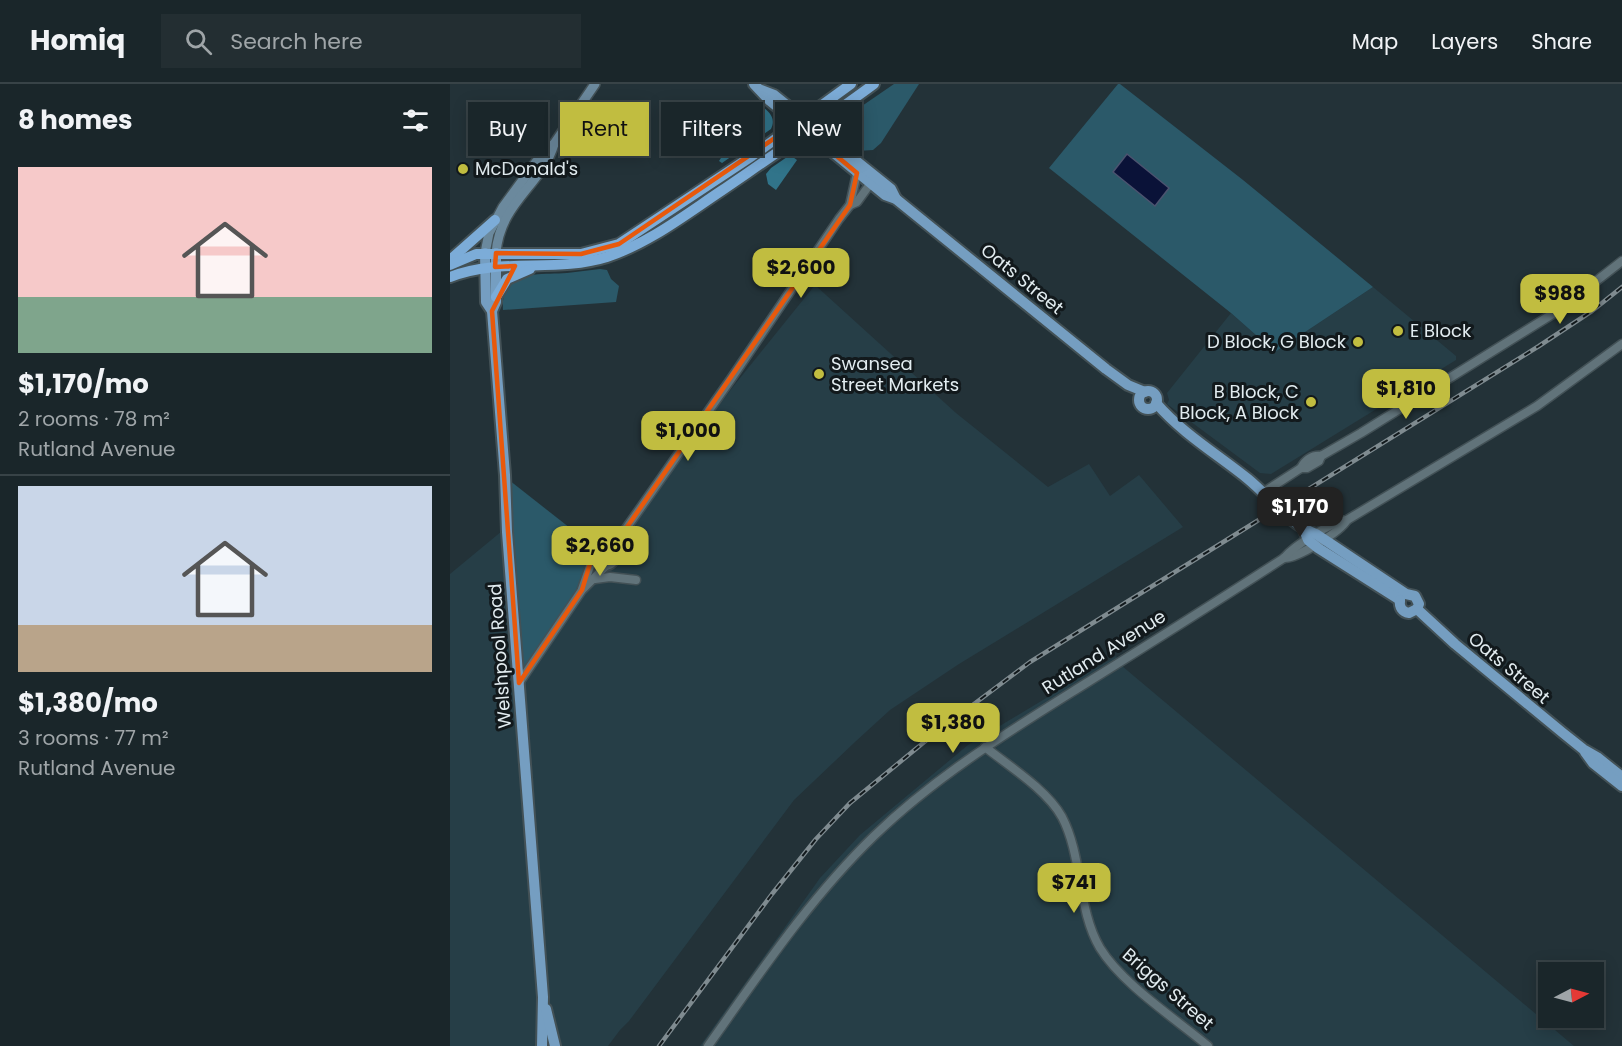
<!DOCTYPE html>
<html lang="en">
<head>
<meta charset="utf-8">
<style>
	:root { --surface:#1a262a; --page:#232e32; --text:#f1f3f6; --muted:#9fa5a8; --line:#384347; --accent:#c1bd40 }
	body { margin:0; font-family:Poppins,sans-serif; background:var(--page); color:var(--text); height:100vh; display:flex; flex-direction:column; font-size:22px; white-space:nowrap }
	* { box-sizing:border-box; margin:0 }
	p { font-size:20px; color:var(--muted) }
	.icon { flex:none; width:33px; height:33px; fill:none; stroke:currentColor; stroke-width:2; stroke-linecap:round; stroke-linejoin:round }
	.map { position:relative; flex:1; overflow:hidden }
	.side { display:flex; flex-direction:column; background:var(--surface); width:450px }
	.side>* { flex:none }
	.hud { position:absolute; left:18px; top:18px; width:570px; height:54px; display:flex; gap:12px }
	.needle { width:39px; rotate:84deg }
	.tools { position:absolute; left:1088px; top:878px; display:grid; gap:12px }
	.tools a { display:grid; place-items:center; width:66px; height:66px; border-radius:0px; background:var(--surface); box-shadow:0 3px 15px #0003,0 0 0 2px var(--line); font-size:30px }
	.price { position:absolute; translate:-50% -51px; padding:0 14px; border-radius:12px; background:var(--accent); color:#111; font-size:20px; line-height:39px; filter:drop-shadow(0 2px 3px #0008) }
	.price::after { content:''; position:absolute; left:50%; top:36px; width:18px; height:14px; margin-left:-9px; background:inherit; clip-path:polygon(0 0,100% 0,50% 100%) }
	.price.active { background:#222; color:#fff }
	ul { padding:0; list-style:none }
	li { display:grid; align-content:center; gap:12px; height:318px; padding:0 18px }
	li+li { border-top:2px solid var(--line) }
	li span { display:grid; place-items:center; height:186px; border-radius:0px; color:#555 }
	li>.icon { margin-inline-start:auto }
	span .icon { width:108px; height:108px; fill:#fffc; stroke-width:1 }
	li b { font-size:26px }
	h2 { display:flex; justify-content:space-between; align-items:center; height:72px; padding:0 18px; font-size:26px }
	.pill { padding:0 21px; border-radius:0px; background:var(--surface); box-shadow:0 3px 15px #0003,0 0 0 2px var(--line); font-size:21px; line-height:54px }
	.pill.active { background:var(--accent); color:#111 }
	header { display:flex; align-items:center; gap:36px; box-sizing:border-box; height:84px; padding:0 30px; background:var(--surface); border-bottom:2px solid var(--line) }
	header strong { font-size:28px }
	nav { display:flex; gap:33px; margin-inline-start:auto; font-size:21px }
	.search { width:420px; height:54px; background:var(--page); display:flex; align-items:center; gap:15px; box-sizing:border-box; padding:0 21px; border-radius:0px; color:var(--muted); font-size:22px }
	main { display:flex; flex:1; min-height:0 }
	.map>svg:first-child { display:block }
	.built { fill:#263e47 }
	.green { fill:#2b5969 }
	.forest { fill:#31748a }
	.water { fill:#0a1238; stroke:#4b536f; stroke-width:1.5 }
	.lines { fill:none; stroke-linecap:round; stroke-linejoin:round }
	.tertiary-casing { stroke:#435156; stroke-width:11 }
	.secondary-casing { stroke:#435156; stroke-width:12 }
	.primary-casing { stroke:#435156; stroke-width:14 }
	.trunk-casing { stroke:#435156; stroke-width:14 }
	.tertiary { stroke:#61737a; stroke-width:8 }
	.secondary { stroke:#6b899d; stroke-width:9 }
	.primary { stroke:#759ec1; stroke-width:10 }
	.trunk { stroke:#7cacd8; stroke-width:10 }
	.rail-casing { stroke:#7f8b90; stroke-width:4.5 }
	.rail { stroke:#12191c; stroke-width:2; stroke-dasharray:7; stroke-linecap:butt }
	.marked { fill:none; stroke:#e8590c; stroke-width:4.5; stroke-linejoin:round }
	.poi-dot { fill:#c1bd40; stroke:#12191c; stroke-width:2 }
	.labels { text-anchor:middle; stroke-width:6; stroke-linejoin:round; paint-order:stroke }
	.poi-label { font-size:18px; fill:#e2ecf0; stroke:#12191c; text-anchor:start }
	.street-label { font-size:18px; fill:#e2ecf0; stroke:#12191c }
</style>
</head>
<body>
<header>
<strong>Homiq</strong>
<div class="search"><svg class="icon" aria-label="search" viewBox="0 0 24 24"><circle cx="10" cy="10" r="6"/><path d="M15 15l6 6"/></svg>Search here</div>
<nav><a>Map</a><a>Layers</a><a>Share</a></nav>
</header>
<main>
<section class="side">
<h2>8 homes<svg class="icon" aria-label="filters" viewBox="0 0 24 24"><path d="M4 7h16M4 17h16"/><circle cx="9" cy="7" r="2"/><circle cx="15" cy="17" r="2"/></svg></h2>
<ul>
<li><span style="background:linear-gradient(#f6c9c9 70%,#7fa58c 0)"><svg class="icon" aria-label="home" viewBox="0 0 24 24"><path d="M3 11l9-7 9 7M6 9v11h12V9"/></svg></span><div><b>$1,170/mo</b><p>2 rooms · 78 m²</p><p>Rutland Avenue</p></div></li>
<li><span style="background:linear-gradient(#c9d6e8 75%,#b9a48a 0)"><svg class="icon" aria-label="home" viewBox="0 0 24 24"><path d="M3 11l9-7 9 7M6 9v11h12V9"/></svg></span><div><b>$1,380/mo</b><p>3 rooms · 77 m²</p><p>Rutland Avenue</p></div></li>
</ul>
</section>
<div class="map">
<svg width="1172" height="962" viewBox="0 0 1172 962">
	<rect width="100%" height="100%" fill="#233238"/>
	<!-- built -->
	<g class="built">
		<path d="M 365,201 L 506,329 L 598,403 L 639,380 L 660,412 L 689,391 L 733,443 L 509,580 L 440,626 L 405,658 L 344,716 L 179,937 L 170,946 L 158,962 L 0,962 L 0,490 L 52,447 L 67,605 L 156,472 L 282,304 Z"/>
		<path d="M 923,203 L 1006,272 L 1006,276 L 821,390 L 810,389 L 717,320 L 719,316 L 717,309 L 781,229 L 825,268 Z"/>
		<path d="M 666,572 L 672,582 L 1124,962 L 250,962 L 370,794 L 410,751 L 518,661 Z"/>
	</g>
	<!-- green -->
	<g class="green">
		<path d="M 444,0 L 469,0 L 431,59 L 423,66 L 408,67 L 387,50 L 386,44 L 393,35 Z"/>
		<path d="M 668,0 L 670,0 L 793,96 L 923,203 L 825,268 L 781,229 L 599,84 Z"/>
		<path d="M 150,185 L 157,186 L 161,195 L 169,202 L 166,218 L 53,226 C 50,185 88,191 117,189 C 128,188 139,186 150,185 Z"/>
		<path d="M 55,393 L 129,451 L 144,471 L 131,507 L 69,599 Z"/>
	</g>
	<!-- forest -->
	<g class="forest">
		<path d="M 307,19 C 317,26 327,32 321,45 L 272,79 L 269,77 Z"/>
		<path d="M 340,71 L 347,76 L 326,106 L 318,100 L 316,90 L 321,84 Z"/>
	</g>
	<!-- water -->
	<path class="water" d="M 677,70 L 719,104 L 705,122 L 663,88 Z"/>
	<g class="lines">
		<!-- tertiary casing -->
		<g class="tertiary-casing">
			<g id="tertiary">
				<path d="M 400,121 L 407,89"/>
				<path d="M 851,384 C 855,376 862,371 871,372 L 911,349 L 1109,226 L 1172,177"/>
				<path d="M 814,408 L 851,384 L 857,384 L 869,377 L 871,372"/>
				<circle cx="155" cy="471" r="11"/>
				<path d="M 165,466 L 175,446 L 281,295 L 389,135 L 400,121 L 407,118 L 423,96"/>
				<path d="M 834,474 C 848,474 890,448 897,436"/>
				<path d="M 145,495 L 160,493 L 186,496"/>
				<path d="M 132,505 L 144,471"/>
				<path d="M 69,599 L 132,506 L 156,482"/>
				<path d="M 535,663 C 559,682 597,706 612,733 C 633,773 627,825 650,864 C 672,900 726,935 758,962"/>
				<path d="M 258,962 C 310,889 360,814 424,752 C 488,690 563,645 638,598 C 704,557 769,516 834,474 C 844,462 882,437 897,436 L 1087,322 L 1172,260"/>
			</g>
		</g>
		<!-- secondary casing -->
		<g class="secondary-casing">
			<g id="secondary">
				<path d="M 35,169 L 39,149 L 53,123 L 86,78 L 104,60 L 145,0"/>
				<path d="M 46,169 C 50,118 92,101 104,60"/>
			</g>
		</g>
		<!-- primary casing -->
		<g class="primary-casing">
			<g id="primary">
				<path d="M 304,0 L 320,17 L 435,111 L 446,115 L 656,285 L 678,301 L 695,308"/>
				<path d="M 311,6 L 324,11 L 441,105 L 446,115"/>
				<path d="M 35,169 L 36,218 L 42,227 L 55,391 L 57,448 L 93,913 L 92,962"/>
				<path d="M 42,227 L 46,218 L 46,169"/>
				<circle cx="698" cy="316" r="9"/>
				<path d="M 706,319 C 733,350 767,370 798,395 C 820,413 840,441 866,450 L 956,510 L 965,512 L 969,520 L 967,525"/>
				<path d="M 854,446 L 858,456 L 868,464 L 950,516"/>
				<path d="M 950,516 C 949,523 952,528 959,529 L 967,525"/>
				<path d="M 967,525 L 1005,560 L 1113,649 L 1133,665 L 1147,673 L 1172,693"/>
				<path d="M 1135,668 L 1143,679 L 1172,702"/>
				<path d="M 96,925 L 105,962"/>
			</g>
		</g>
		<!-- trunk casing -->
		<g class="trunk-casing">
			<g id="trunk">
				<path d="M 0,176 L 45,136"/>
				<path d="M 0,181 L 26,170 L 131,170 L 169,160 L 302,72 L 401,0"/>
				<path d="M 0,193 C 50,173 106,189 157,173 C 199,159 235,131 271,107 C 322,72 374,37 424,0"/>
				<path d="M 46,213 L 57,195 L 80,185"/>
			</g>
		</g>
		<!-- tertiary -->
		<use href="#tertiary" class="tertiary"/>
		<!-- secondary -->
		<use href="#secondary" class="secondary"/>
		<!-- primary -->
		<use href="#primary" class="primary"/>
		<!-- trunk -->
		<use href="#trunk" class="trunk"/>
		<!-- rail casing -->
		<g class="rail-casing">
			<path id="rail" d="M 209,962 L 322,810 L 366,755 L 400,719 L 484,650 L 580,578 L 1089,262 L 1142,227 L 1172,203"/>
		</g>
		<!-- rail -->
		<use href="#rail" class="rail"/>
	</g>
	<!-- marked area -->
	<path class="marked" d="M 347,39 L 407,89 L 400,121 L 175,446 L 157,461 L 146,460 L 132,506 L 69,599 L 42,227 L 65,182 L 45,183 L 46,169 L 131,170 L 169,160 Z"/>
	<!-- markers -->
	<g class="poi-dot">
		<circle cx="13" cy="85" r="6"/>
		<circle cx="948" cy="247" r="6"/>
		<circle cx="908" cy="258" r="6"/>
		<circle cx="369" cy="290" r="6"/>
		<circle cx="861" cy="318" r="6"/>
	</g>
	<g class="labels">
		<!-- poi labels -->
		<g class="poi-label">
			<text x="25" y="91">McDonald's</text>
			<text x="960" y="253">E Block</text>
			<text x="896" y="264" text-anchor="end">D Block, G Block</text>
			<text x="381" y="286">Swansea<tspan x="381" dy="21">Street Markets</tspan></text>
			<text x="849" y="314" text-anchor="end">B Block, C<tspan x="849" dy="21">Block, A Block</tspan></text>
		</g>
		<!-- street labels -->
		<g class="street-label">
			<text transform="translate(572 195) rotate(39)" y="6">Oats Street</text>
			<text transform="translate(654 568) rotate(-32)" y="6">Rutland Avenue</text>
			<text transform="translate(50 572) rotate(-94)" y="6">Welshpool Road</text>
			<text transform="translate(1059 584) rotate(40)" y="6">Oats Street</text>
			<text transform="translate(718 905) rotate(41)" y="6">Briggs Street</text>
		</g>
	</g>
</svg>
<div class="tools">
<a><svg class="needle" viewBox="-14 -14 28 28"><path d="M0-13l5 13h-10z" fill="#e53935"/><path d="M0 13l5-13h-10z" fill="#9fa5a8"/></svg></a>
</div>
<b class="price" style="left:351px;top:215px">$2,600</b>
<b class="price" style="left:1110px;top:241px">$988</b>
<b class="price" style="left:956px;top:336px">$1,810</b>
<b class="price" style="left:238px;top:378px">$1,000</b>
<b class="price active" style="left:850px;top:454px">$1,170</b>
<b class="price" style="left:150px;top:493px">$2,660</b>
<b class="price" style="left:503px;top:670px">$1,380</b>
<b class="price" style="left:624px;top:830px">$741</b>
<div class="hud">
<a class="pill">Buy</a>
<a class="pill active">Rent</a>
<a class="pill">Filters</a>
<a class="pill">New</a>
</div>
</div>
</main>
</body>
</html>
